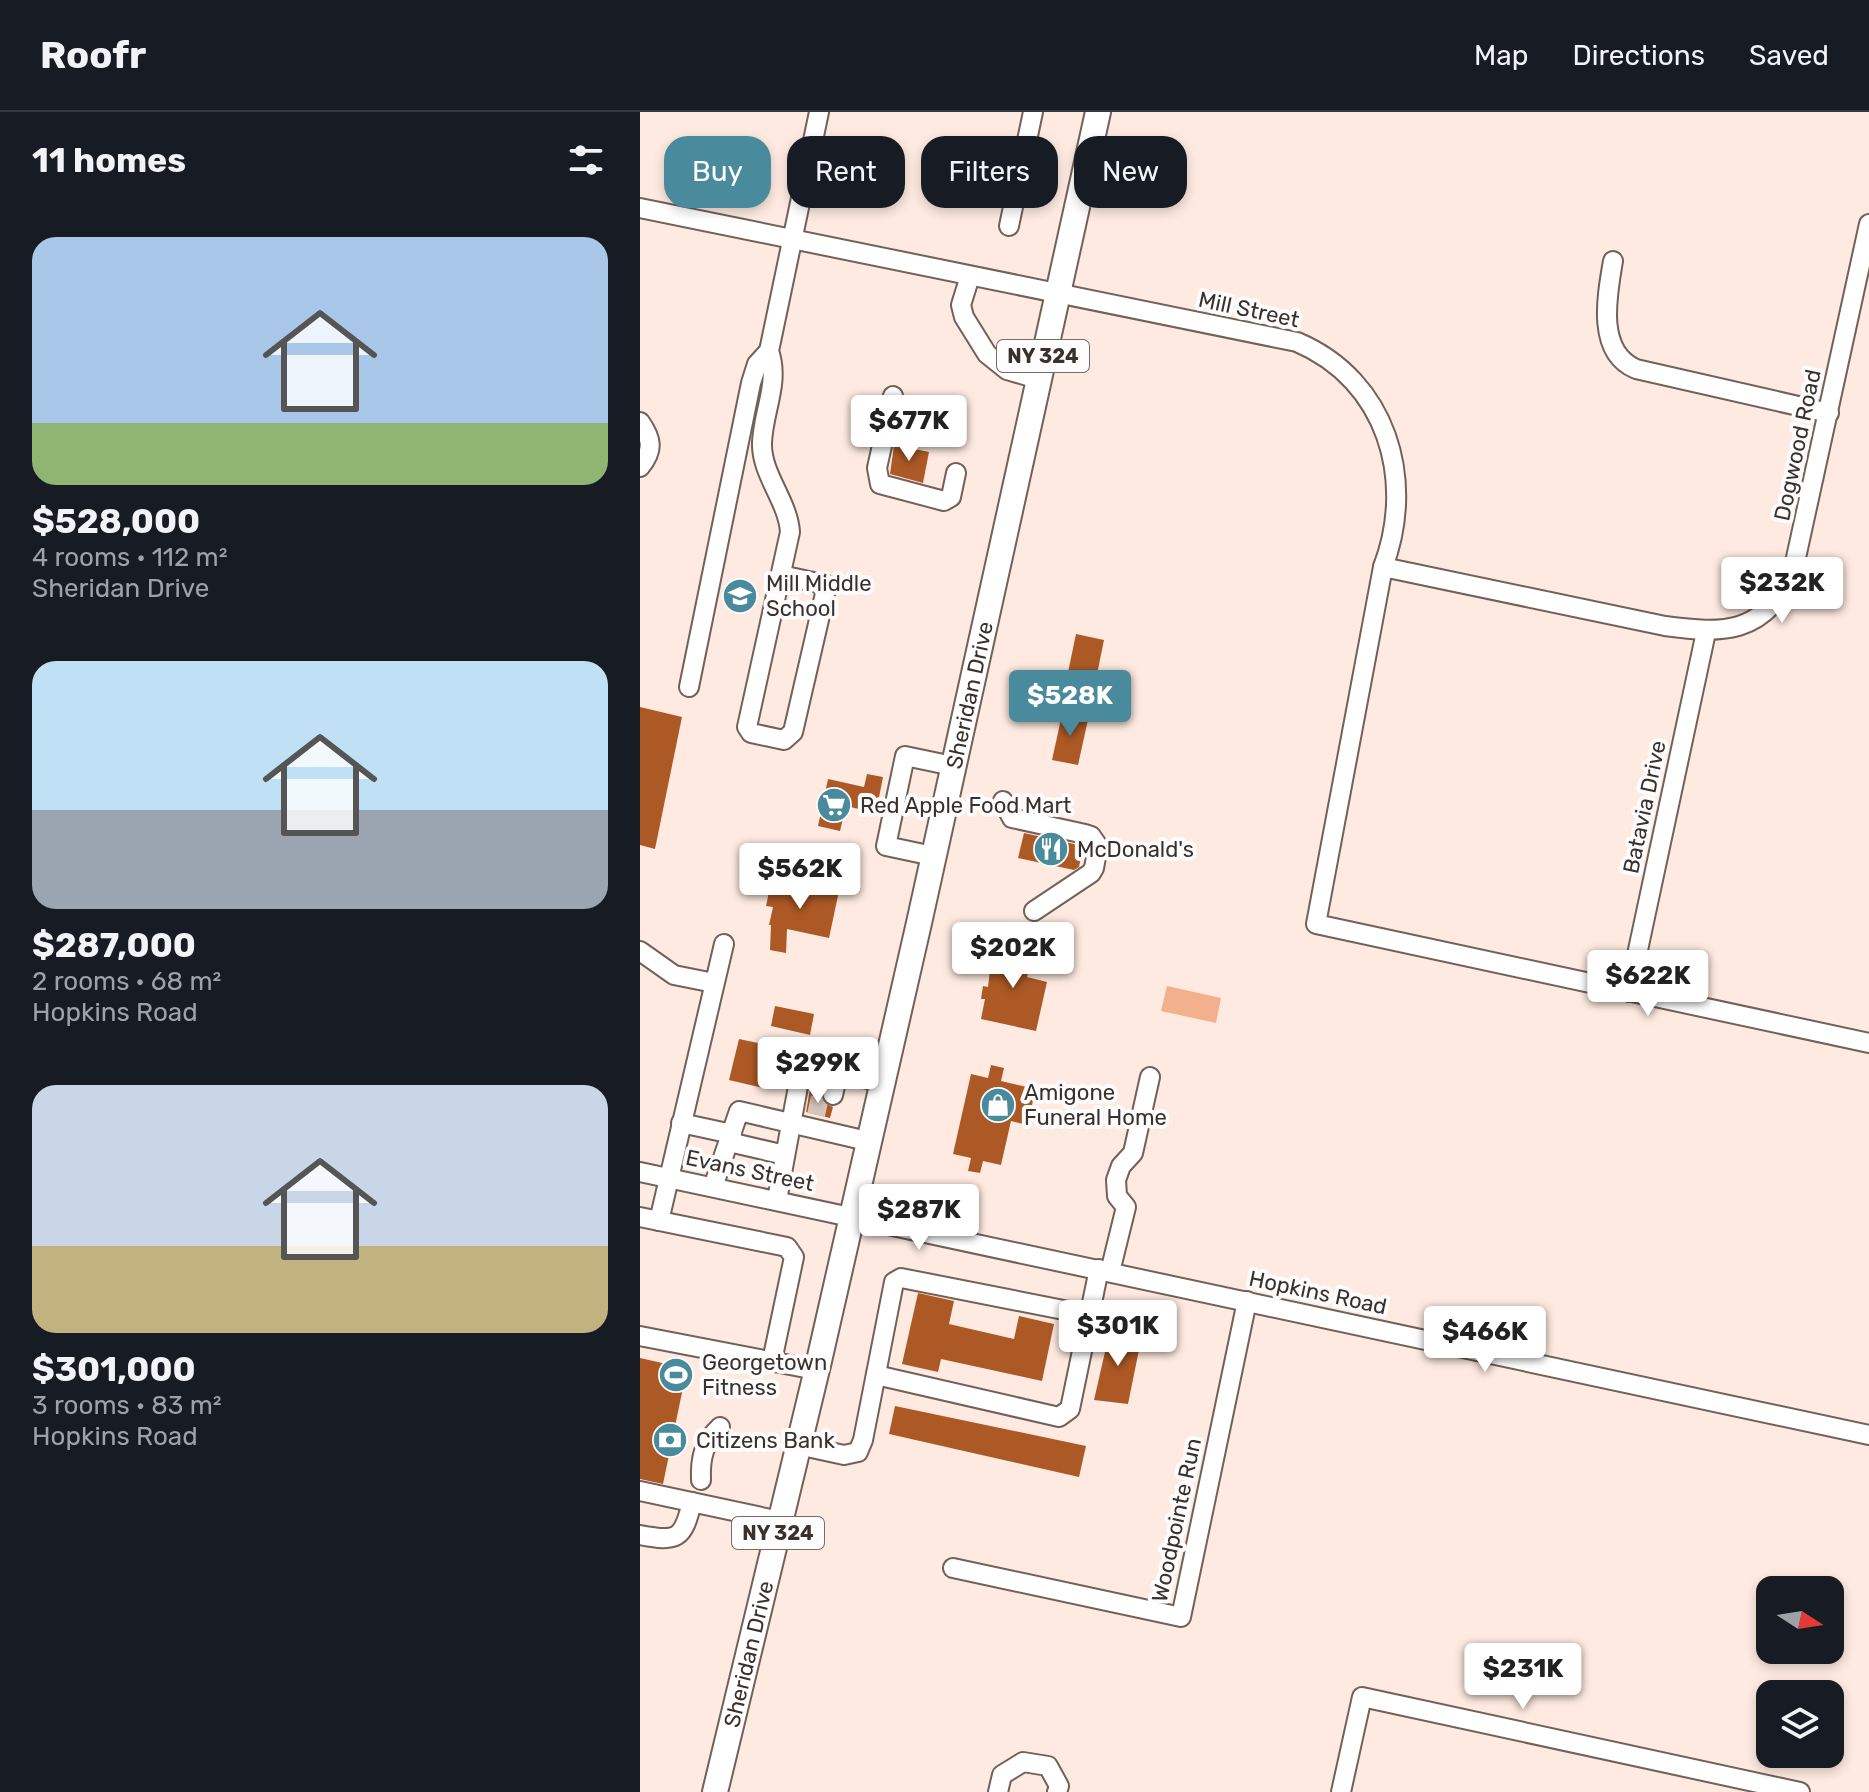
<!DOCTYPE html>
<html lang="en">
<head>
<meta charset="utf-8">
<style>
	:root { --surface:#171b24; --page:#242831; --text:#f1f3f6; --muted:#9ea1a6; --line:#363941; --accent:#498a9c }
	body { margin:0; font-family:Rubik,sans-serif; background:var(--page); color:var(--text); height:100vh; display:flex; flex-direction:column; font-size:30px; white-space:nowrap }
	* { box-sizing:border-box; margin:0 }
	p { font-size:26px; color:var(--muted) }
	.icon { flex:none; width:44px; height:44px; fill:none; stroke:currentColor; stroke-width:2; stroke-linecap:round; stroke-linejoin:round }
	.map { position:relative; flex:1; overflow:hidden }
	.panel { display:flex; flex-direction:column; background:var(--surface); width:640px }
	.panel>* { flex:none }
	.banner { position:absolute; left:24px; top:24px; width:760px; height:72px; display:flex; gap:16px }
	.needle { width:52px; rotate:102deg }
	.fabs { position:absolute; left:1116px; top:1464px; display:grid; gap:16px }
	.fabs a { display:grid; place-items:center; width:88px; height:88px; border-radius:16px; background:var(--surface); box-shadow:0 4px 12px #0003; font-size:40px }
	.price { position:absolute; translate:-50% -68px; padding:0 18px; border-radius:8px; background:#fff; color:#222; font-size:26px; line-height:52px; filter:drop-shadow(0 2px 4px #0008) }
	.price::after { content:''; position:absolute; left:50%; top:48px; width:24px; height:18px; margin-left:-12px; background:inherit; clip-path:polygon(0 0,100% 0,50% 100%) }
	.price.selected { background:var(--accent); color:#fff }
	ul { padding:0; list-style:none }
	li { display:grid; align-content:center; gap:16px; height:424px; padding:0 32px }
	li span { display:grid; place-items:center; height:248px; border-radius:24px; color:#555 }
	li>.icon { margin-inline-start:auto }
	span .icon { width:144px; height:144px; fill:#fffc; stroke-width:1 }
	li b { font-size:34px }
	h2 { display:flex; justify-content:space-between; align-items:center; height:96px; padding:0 32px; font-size:34px }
	.chip { padding:0 28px; border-radius:24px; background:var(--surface); box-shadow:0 4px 12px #0003; font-size:28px; line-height:72px }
	.chip.selected { background:var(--accent); color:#fff }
	header { display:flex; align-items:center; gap:48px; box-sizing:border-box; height:112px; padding:0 40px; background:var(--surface); border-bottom:2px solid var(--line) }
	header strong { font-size:38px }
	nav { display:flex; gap:44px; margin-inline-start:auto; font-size:28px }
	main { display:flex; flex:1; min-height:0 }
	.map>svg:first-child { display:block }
	.green { fill:#f3b08c }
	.building { fill:#ad5925 }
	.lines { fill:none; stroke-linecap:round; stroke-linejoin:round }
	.minor-tunnel { stroke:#d7c5bc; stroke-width:18; stroke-dasharray:18 9; stroke-linecap:butt }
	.minor-casing { stroke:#716158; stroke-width:22 }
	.major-casing { stroke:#716158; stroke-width:28 }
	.minor { stroke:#fff; stroke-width:18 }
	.major { stroke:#fff; stroke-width:24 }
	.labels { text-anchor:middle; stroke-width:8; stroke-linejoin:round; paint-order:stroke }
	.shield { fill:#fcfcfc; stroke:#746e6b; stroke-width:2 }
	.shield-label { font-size:20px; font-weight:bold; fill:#39312d }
	.street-label { font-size:22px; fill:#39312d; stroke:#fcfcfc }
	.poi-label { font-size:22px; fill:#39312d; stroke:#fcfcfc; text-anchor:start }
</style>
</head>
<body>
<header>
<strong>Roofr</strong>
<nav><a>Map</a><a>Directions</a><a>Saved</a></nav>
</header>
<main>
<section class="panel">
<h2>11 homes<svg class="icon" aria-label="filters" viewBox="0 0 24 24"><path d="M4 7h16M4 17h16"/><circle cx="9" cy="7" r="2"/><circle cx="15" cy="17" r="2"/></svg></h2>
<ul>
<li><span style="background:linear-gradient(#a9c7e8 75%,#8fb573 0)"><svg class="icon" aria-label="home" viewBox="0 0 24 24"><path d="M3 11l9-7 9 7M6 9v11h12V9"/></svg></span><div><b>$528,000</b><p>4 rooms · 112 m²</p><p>Sheridan Drive</p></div></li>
<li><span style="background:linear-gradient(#bfe0f5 60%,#9aa5b1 0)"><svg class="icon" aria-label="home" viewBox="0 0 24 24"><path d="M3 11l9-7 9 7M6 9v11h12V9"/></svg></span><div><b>$287,000</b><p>2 rooms · 68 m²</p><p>Hopkins Road</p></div></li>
<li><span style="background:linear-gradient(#c9d6e8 65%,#c2b280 0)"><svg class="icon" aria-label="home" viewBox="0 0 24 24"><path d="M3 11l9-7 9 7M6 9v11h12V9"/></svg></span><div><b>$301,000</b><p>3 rooms · 83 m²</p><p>Hopkins Road</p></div></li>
</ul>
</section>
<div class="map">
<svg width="1229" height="1680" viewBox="0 0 1229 1680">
	<rect width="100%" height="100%" fill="#feeae0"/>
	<!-- green -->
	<path class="green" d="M 527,874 L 581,886 L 576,911 L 521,899 Z"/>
	<!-- building -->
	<g class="building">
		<path d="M 254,333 L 289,340 L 283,371 L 250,362 Z"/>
		<path d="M 436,522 L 464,528 L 454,577 L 426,570 Z"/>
		<path d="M 0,595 L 42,605 L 15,737 L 0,733 Z"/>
		<path d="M 423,598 L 449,603 L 438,653 L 412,648 Z"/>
		<path d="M 227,662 L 243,665 L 236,701 L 206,694 L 200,719 L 178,714 L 188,667 L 224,675 Z"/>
		<path d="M 384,721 L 443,734 L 439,755 L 434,758 L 378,746 Z"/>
		<path d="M 140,766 L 199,779 L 189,826 L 147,817 L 146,841 L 130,838 L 131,813 L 129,813 L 133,795 L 126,794 L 129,780 L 137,782 Z"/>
		<path d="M 353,833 L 393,841 L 387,865 L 407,870 L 396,919 L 341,907 L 345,887 L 341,887 L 343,874 L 348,875 Z"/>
		<path d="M 135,894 L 174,902 L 170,923 L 131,914 Z"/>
		<path d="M 99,927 L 137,935 L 127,977 L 89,968 Z"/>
		<path d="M 351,953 L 364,956 L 361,969 L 396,977 L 387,1013 L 371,1009 L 361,1053 L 343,1049 L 340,1061 L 328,1059 L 331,1046 L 313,1042 L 331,962 L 348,966 Z"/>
		<path d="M 170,977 L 181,980 L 184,991 L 193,995 L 190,1006 L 166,1000 Z"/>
		<path d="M 278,1181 L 314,1189 L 309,1212 L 374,1227 L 379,1204 L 414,1212 L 402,1269 L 301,1247 L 298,1260 L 262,1252 Z"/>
		<path d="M 470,1218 L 502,1223 L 488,1292 L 454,1288 Z"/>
		<path d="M 0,1246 L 31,1253 L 44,1271 L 23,1372 L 0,1367 Z"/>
		<path d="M 255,1294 L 446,1334 L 439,1365 L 249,1322 Z"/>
	</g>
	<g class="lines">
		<!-- minor-tunnel -->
		<path class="minor-tunnel" d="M 176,1003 L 181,980"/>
		<!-- minor casing -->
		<g class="minor-casing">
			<g id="minor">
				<path d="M 0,96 L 657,230 C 747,268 776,368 743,455 L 676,812 L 1229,931"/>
				<path d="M 369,114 L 393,0"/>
				<path d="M 973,149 C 967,184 956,240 996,257 L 1189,301"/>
				<path d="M 330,164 L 321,193 L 324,205 L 347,242 L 367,258 L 398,267"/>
				<path d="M 253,284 L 237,356 L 240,372 L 304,389 L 311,385 L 316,361"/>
				<path d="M 0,310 C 12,327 14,338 0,355"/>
				<path d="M 743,455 L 1025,514 C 1084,522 1122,522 1152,464 L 1229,112"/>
				<path d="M 141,463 L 187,473 L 153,620 L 144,628 L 111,621 L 107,615 L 150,420 C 148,389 121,362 122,331 C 123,299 140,271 129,239 L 179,0"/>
				<path d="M 49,575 L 111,271 L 117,252 L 129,239"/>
				<path d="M 363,689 L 372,706 L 445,722 L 451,724 L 458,734 L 454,756 L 451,761 L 394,799"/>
				<path d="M 293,744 L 246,734 L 265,644 L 313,654"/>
				<path d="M 0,839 L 34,863 L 74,871"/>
				<path d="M 989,880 L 1066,520"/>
				<path d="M 193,983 L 198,961"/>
				<path d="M 41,1011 L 92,1022"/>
				<path d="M 89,1030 L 145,1043"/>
				<path d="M 0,1060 L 1229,1323"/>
				<path d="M 73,1075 L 99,999 L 227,1029"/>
				<path d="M 137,1088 L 162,953 L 242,970"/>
				<path d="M 0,1105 L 147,1135 L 154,1145 L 132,1249"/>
				<path d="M 19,1109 L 84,832"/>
				<path d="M 470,1160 L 486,1095 L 477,1084 L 476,1068 L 481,1054 L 493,1041 L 510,965"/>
				<path d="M 0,1224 L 176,1258"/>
				<path d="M 236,1263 L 419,1305 L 430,1297 L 459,1157"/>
				<path d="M 158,1333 L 204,1343 L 218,1340 L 223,1328 L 254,1170 L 261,1166 L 449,1203"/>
				<path d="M 61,1368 C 60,1346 64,1330 80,1315"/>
				<path d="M 0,1379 L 140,1409"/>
				<path d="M 0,1423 C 37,1430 43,1428 52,1390"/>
				<path d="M 313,1456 L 541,1505 L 607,1189"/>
				<path d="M 358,1680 L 362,1663 L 383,1650 L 408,1654 L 419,1674 L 417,1680"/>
				<path d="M 701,1680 L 722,1585 L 1160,1680"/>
			</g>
		</g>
		<!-- major casing -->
		<g class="major-casing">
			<g id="major">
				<path id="s1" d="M 75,1680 L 179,1249 L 279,811 L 458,0"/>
			</g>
		</g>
		<!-- minor -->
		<use href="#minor" class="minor"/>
		<!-- major -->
		<use href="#major" class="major"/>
	</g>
	<!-- icons -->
	<defs>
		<g id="school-disc" transform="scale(1.8)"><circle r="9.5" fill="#498a9c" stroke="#fcfcfc"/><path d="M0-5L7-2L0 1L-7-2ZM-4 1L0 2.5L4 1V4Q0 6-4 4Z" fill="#fff"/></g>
		<g id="supermarket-disc" transform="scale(1.8)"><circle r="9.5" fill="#498a9c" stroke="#fcfcfc"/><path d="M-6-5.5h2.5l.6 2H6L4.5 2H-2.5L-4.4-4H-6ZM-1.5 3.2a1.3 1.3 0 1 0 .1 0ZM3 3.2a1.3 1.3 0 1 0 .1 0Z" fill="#fff"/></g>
		<g id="restaurant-disc" transform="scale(1.8)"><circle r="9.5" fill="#498a9c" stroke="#fcfcfc"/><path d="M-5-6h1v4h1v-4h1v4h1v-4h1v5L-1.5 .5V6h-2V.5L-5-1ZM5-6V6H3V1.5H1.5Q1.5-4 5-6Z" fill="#fff"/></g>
		<g id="shop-disc" transform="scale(1.8)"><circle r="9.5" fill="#498a9c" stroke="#fcfcfc"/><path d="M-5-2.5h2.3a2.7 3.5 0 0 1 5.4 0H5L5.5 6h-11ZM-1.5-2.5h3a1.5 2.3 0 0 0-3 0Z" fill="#fff"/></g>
		<g id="stadium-disc" transform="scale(1.8)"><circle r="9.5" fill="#498a9c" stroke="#fcfcfc"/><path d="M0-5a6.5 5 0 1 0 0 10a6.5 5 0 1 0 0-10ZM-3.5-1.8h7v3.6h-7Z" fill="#fff"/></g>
		<g id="bank-disc" transform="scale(1.8)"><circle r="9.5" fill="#498a9c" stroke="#fcfcfc"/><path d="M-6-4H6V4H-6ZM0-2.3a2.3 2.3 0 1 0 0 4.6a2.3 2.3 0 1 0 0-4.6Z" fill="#fff"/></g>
	</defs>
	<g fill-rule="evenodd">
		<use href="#school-disc" x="100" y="484"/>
		<use href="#supermarket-disc" x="194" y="693"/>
		<use href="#restaurant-disc" x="411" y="737"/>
		<use href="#shop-disc" x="358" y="993"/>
		<use href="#stadium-disc" x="36" y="1263"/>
		<use href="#bank-disc" x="30" y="1328"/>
	</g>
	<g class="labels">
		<!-- shield labels -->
		<g class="shield">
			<rect x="357" y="228" width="92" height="32" rx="6"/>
			<rect x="92" y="1405" width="92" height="32" rx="6"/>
		</g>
		<g class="shield-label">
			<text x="403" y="251">NY 324</text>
			<text x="138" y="1428">NY 324</text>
		</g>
		<!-- street labels -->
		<g class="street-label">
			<text transform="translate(609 197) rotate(12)" y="8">Mill Street</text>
			<text transform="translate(1157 333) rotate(-78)" y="8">Dogwood Road</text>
			<text dy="8" stroke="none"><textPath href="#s1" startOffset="1126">Sheridan Drive</textPath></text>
			<text transform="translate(1004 695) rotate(-78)" y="8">Batavia Drive</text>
			<text transform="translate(110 1058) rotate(12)" y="8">Evans Street</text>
			<text transform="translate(678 1180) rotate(12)" y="8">Hopkins Road</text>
			<text transform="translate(536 1408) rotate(-78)" y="8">Woodpointe Run</text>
			<text dy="8" stroke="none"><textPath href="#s1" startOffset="142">Sheridan Drive</textPath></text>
		</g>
		<!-- poi labels -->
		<g class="poi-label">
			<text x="126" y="479">Mill Middle<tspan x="126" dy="25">School</tspan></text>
			<text x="220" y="701">Red Apple Food Mart</text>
			<text x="437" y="745">McDonald's</text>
			<text x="384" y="988">Amigone<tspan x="384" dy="25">Funeral Home</tspan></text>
			<text x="62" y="1258">Georgetown<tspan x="62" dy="25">Fitness</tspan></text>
			<text x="56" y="1336">Citizens Bank</text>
		</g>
	</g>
</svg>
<div class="fabs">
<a><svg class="needle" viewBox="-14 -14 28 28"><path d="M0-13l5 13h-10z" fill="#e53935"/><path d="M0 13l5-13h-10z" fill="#9ea1a6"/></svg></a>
<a><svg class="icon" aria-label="layers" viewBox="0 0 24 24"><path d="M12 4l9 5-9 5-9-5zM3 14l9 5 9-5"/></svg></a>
</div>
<b class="price" style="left:269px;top:351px">$677K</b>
<b class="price" style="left:1142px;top:513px">$232K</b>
<b class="price selected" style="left:430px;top:626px">$528K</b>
<b class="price" style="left:160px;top:799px">$562K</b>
<b class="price" style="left:373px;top:878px">$202K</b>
<b class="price" style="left:1008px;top:906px">$622K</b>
<b class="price" style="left:178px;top:993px">$299K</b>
<b class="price" style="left:279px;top:1140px">$287K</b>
<b class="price" style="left:478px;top:1256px">$301K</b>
<b class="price" style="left:845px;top:1262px">$466K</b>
<b class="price" style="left:883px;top:1599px">$231K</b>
<div class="banner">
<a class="chip selected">Buy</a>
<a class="chip">Rent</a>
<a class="chip">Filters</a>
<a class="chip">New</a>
</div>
</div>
</main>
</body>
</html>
